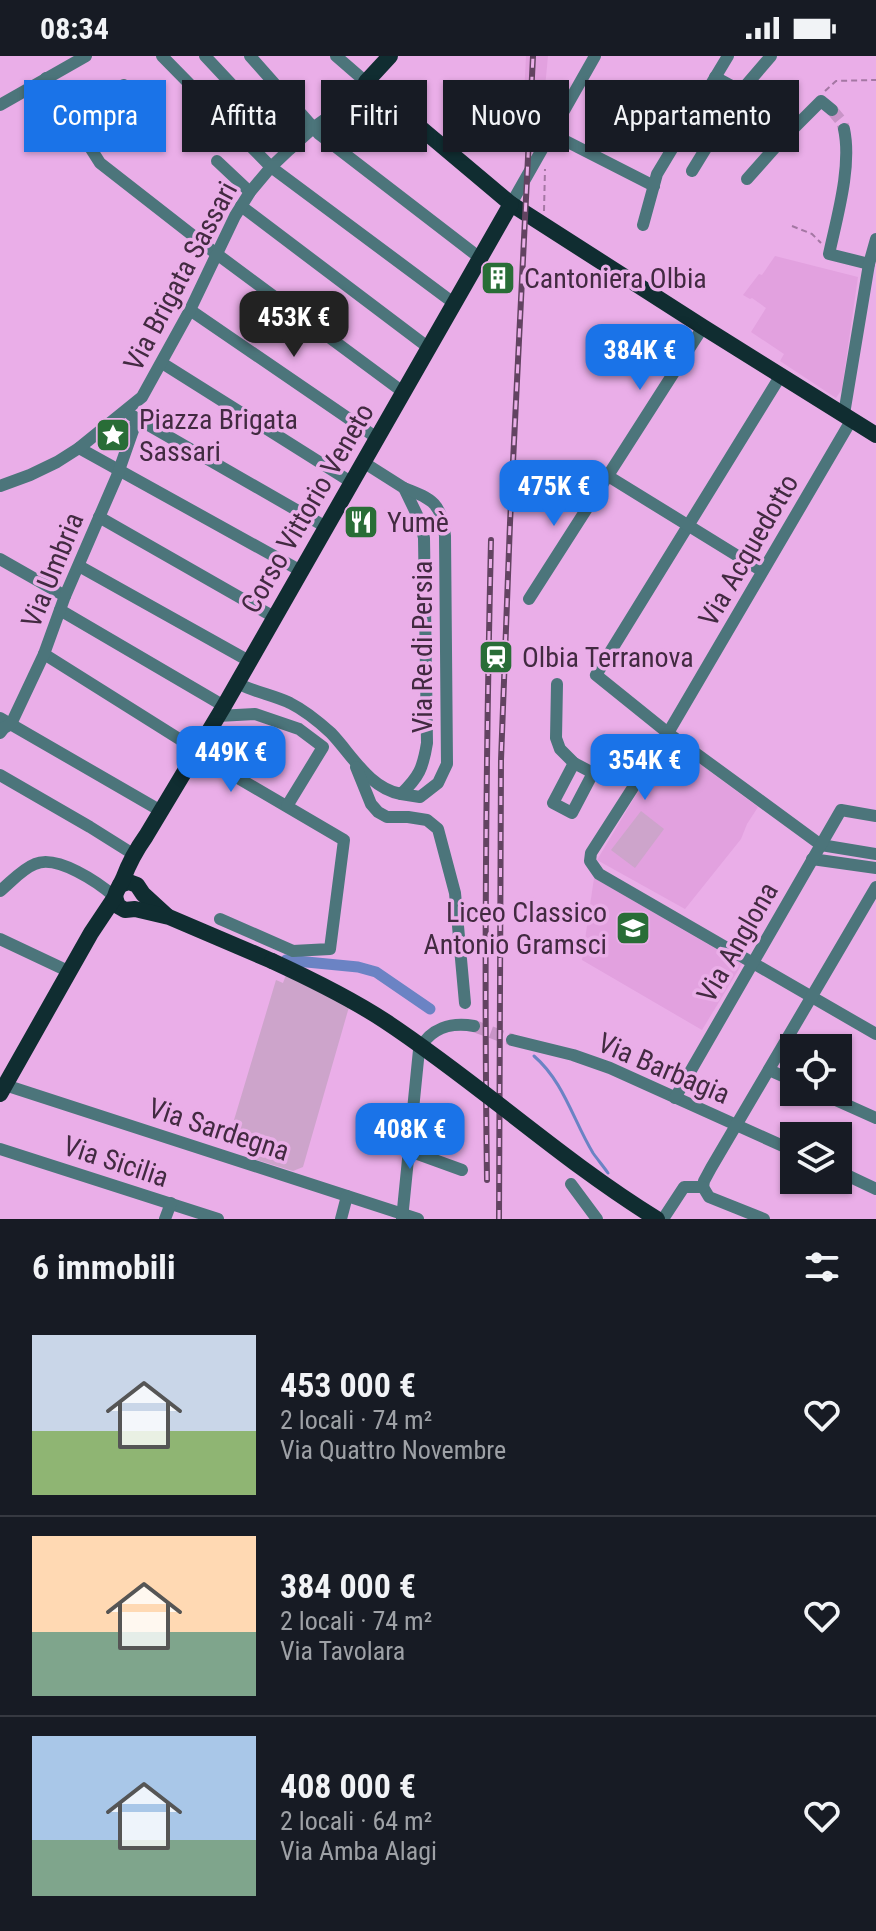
<!DOCTYPE html>
<html lang="it">
<head>
<meta charset="utf-8">
<style>
	:root { --surface:#171b24; --page:#20242c; --text:#f1f3f6; --muted:#9ea1a6; --line:#363941; --accent:#1a73e8 }
	body { margin:0; font-family:"Roboto Condensed",sans-serif; background:var(--page); color:var(--text); height:100vh; display:flex; flex-direction:column; font-size:30px; white-space:nowrap }
	* { box-sizing:border-box; margin:0 }
	p { font-size:26px; color:var(--muted) }
	.icon { flex:none; width:44px; height:44px; fill:none; stroke:currentColor; stroke-width:2; stroke-linecap:round; stroke-linejoin:round }
	.map { position:relative; height:1163px; overflow:hidden }
	.details { display:flex; flex-direction:column; background:var(--surface); flex:1 }
	.details>* { flex:none }
	.hud { position:absolute; left:24px; top:24px; width:828px; height:72px; display:flex; gap:16px }
	.fabs { position:absolute; left:780px; top:978px; display:grid; gap:16px }
	.fabs a { display:grid; place-items:center; width:72px; height:72px; border-radius:0px; background:var(--surface); box-shadow:0 2px 6px #0004; font-size:40px }
	.price { position:absolute; translate:-50% -68px; padding:0 18px; border-radius:16px; background:var(--accent); color:#fff; font-size:26px; line-height:52px; filter:drop-shadow(0 2px 4px #0008) }
	.price::after { content:''; position:absolute; left:50%; top:48px; width:24px; height:18px; margin-left:-12px; background:inherit; clip-path:polygon(0 0,100% 0,50% 100%) }
	.price.current { background:#222; color:#fff }
	ul { padding:0; list-style:none }
	li { display:flex; align-items:center; gap:24px; height:200px; padding:0 32px }
	li+li { border-top:2px solid var(--line) }
	li span { display:grid; place-items:center; flex:none; width:224px; height:160px; border-radius:0px; color:#555 }
	li>.icon { margin-inline-start:auto }
	span .icon { width:96px; height:96px; fill:#fffc; stroke-width:1 }
	li b { font-size:34px }
	h2 { display:flex; justify-content:space-between; align-items:center; height:96px; padding:0 32px; font-size:34px }
	.chip { padding:0 28px; border-radius:0px; background:var(--surface); box-shadow:0 2px 6px #0004; font-size:28px; line-height:72px }
	.chip.current { background:var(--accent); color:#fff }
	.status { display:flex; justify-content:space-between; align-items:center; height:56px; padding:0 40px; background:var(--surface); direction:ltr }
	.status svg { height:22px; fill:currentColor }
	.map>svg:first-child { display:block }
	.built { fill:#e2a1df }
	.green { fill:#cda4cb }
	.lines { fill:none; stroke-linecap:round; stroke-linejoin:round }
	.stream { stroke:#6b83c4; stroke-width:3 }
	.canal { stroke:#6b83c4; stroke-width:11 }
	.minor-tunnel { stroke:#c894c7; stroke-width:12; stroke-dasharray:12 6; stroke-linecap:butt }
	.path { stroke:#a477a3; stroke-width:2; stroke-dasharray:6 4; stroke-linecap:butt }
	.minor { stroke:#4c757b; stroke-width:12 }
	.major { stroke:#102d31; stroke-width:16 }
	.rail-casing { stroke:#624361; stroke-width:6 }
	.rail { stroke:#eaaee8; stroke-width:3; stroke-dasharray:9; stroke-linecap:butt }
	.major-bridge { stroke:#102d31; stroke-width:16 }
	.labels { text-anchor:middle; stroke-width:7; stroke-linejoin:round; paint-order:stroke }
	.street-label { font-size:28px; fill:#422a41; stroke:#eaaee8 }
	.poi-label { font-size:28px; fill:#422a41; stroke:#eaaee8; text-anchor:start }
</style>
</head>
<body>
<div class="status"><b>08:34</b><svg viewBox="0 0 49 12"><path d="M0 12V9h3v3zM5 12V6h3v6zM10 12V3h3v9zM15 12V0h3v12zM26 1h20v11H26zM47 4h2v5h-2z"/></svg></div>
<div class="map">
<svg width="876" height="1163" viewBox="0 0 876 1163">
	<rect width="100%" height="100%" fill="#eaaee8"/>
	<!-- built -->
	<g class="built">
		<path d="M 526,0 L 548,0 L 540,84 L 522,83 Z"/>
		<path d="M 775,200 L 858,221 L 842,333 L 836,342 L 780,305 L 784,298 L 751,276 L 766,252 L 752,242 L 750,243 L 743,239 L 759,218 L 762,219 Z"/>
		<path d="M 670,686 L 758,751 L 747,768 L 741,783 L 685,853 L 597,804 L 658,702 Z"/>
		<path d="M 594,822 L 742,908 L 702,974 L 582,904 Z"/>
	</g>
	<!-- green -->
	<g class="green">
		<path d="M 641,755 L 664,773 L 635,812 L 611,794 Z"/>
		<path d="M 286,919 L 349,951 L 303,1111 L 293,1115 L 251,1102 L 256,1081 L 231,1074 L 276,924 L 283,927 Z"/>
	</g>
	<g class="lines">
		<!-- stream -->
		<path class="stream" d="M 534,1000 C 564,1026 573,1064 593,1097 C 598,1104 603,1110 608,1117"/>
		<!-- canal -->
		<path class="canal" d="M 286,904 L 358,911 L 376,916 L 430,953"/>
		<!-- minor-tunnel -->
		<g class="minor-tunnel">
			<path d="M 832,54 L 842,66 L 844,73"/>
			<path d="M 474,970 L 512,984"/>
		</g>
		<!-- path -->
		<g class="path">
			<path d="M 825,35 L 836,25 L 876,24"/>
			<path d="M 541,71 L 541,56"/>
			<path d="M 544,155 L 545,113"/>
			<path d="M 792,170 L 812,178 L 821,187"/>
		</g>
		<!-- minor -->
		<g class="minor">
			<path d="M 162,0 L 271,111 L 455,248"/>
			<path d="M 205,0 L 291,92"/>
			<path d="M 250,0 L 319,78 L 480,202"/>
			<path d="M 715,21 L 741,35"/>
			<path d="M 46,22 L 100,107 L 214,196 L 403,336"/>
			<path d="M 734,46 L 779,87"/>
			<path d="M 0,49 L 86,0"/>
			<path d="M 71,61 L 124,29"/>
			<path d="M 760,69 L 773,53"/>
			<path d="M 844,73 C 852,110 837,161 829,198 L 869,208"/>
			<path d="M 550,77 L 654,130"/>
			<path d="M 217,105 L 250,136"/>
			<path d="M 692,115 L 741,35 L 771,0"/>
			<path d="M 747,123 L 779,87 L 821,45 L 832,54"/>
			<path d="M 511,148 L 595,0"/>
			<path d="M 241,150 L 429,292"/>
			<path d="M 643,169 L 657,118 L 728,0"/>
			<path d="M 190,254 L 377,382"/>
			<path d="M 162,307 L 351,426"/>
			<path d="M 781,319 L 596,619 L 668,677 L 821,789 L 876,798"/>
			<path d="M 844,358 L 869,208 L 876,183"/>
			<path d="M 131,359 L 326,471"/>
			<path d="M 852,363 L 668,677 L 591,797 L 590,805 L 599,818 L 876,978"/>
			<path d="M 79,392 L 301,515"/>
			<path d="M 608,420 L 762,515"/>
			<path d="M 0,430 L 30,419 L 57,406 L 79,392 L 142,341 L 190,254 L 235,160 L 250,136 L 271,111 L 291,92 L 313,72 L 334,57 L 366,26 L 336,0"/>
			<path d="M 99,461 L 274,561"/>
			<path d="M 0,503 L 65,540"/>
			<path d="M 79,510 L 249,605"/>
			<path d="M 529,543 L 703,271"/>
			<path d="M 60,554 L 224,650"/>
			<path d="M 44,598 L 192,691 L 204,702 L 344,784 L 330,893 L 293,895 L 220,863"/>
			<path d="M 237,627 C 254,636 273,639 290,647 C 306,655 319,666 331,677 C 352,699 369,732 401,738 C 419,721 423,712 427,687 L 424,482 L 420,465 L 404,432 L 363,406"/>
			<path d="M 557,628 L 556,682 L 560,693 L 574,707"/>
			<path d="M 218,660 L 255,658 L 299,673 L 323,691 L 287,750"/>
			<path d="M 0,662 L 161,755"/>
			<path d="M 0,677 L 4,672 L 11,668 L 44,598 L 65,540 L 117,420 L 137,363"/>
			<path d="M 356,711 L 371,748 L 378,756 L 387,761 L 408,761 L 427,764 L 438,773 L 455,837 L 465,947"/>
			<path d="M 593,717 L 572,757 L 553,747 L 574,707 L 593,717 L 605,709 L 637,725"/>
			<path d="M 0,719 L 90,771 L 133,798"/>
			<path d="M 401,738 L 420,741 L 438,727 L 447,708 L 445,480 C 442,448 433,443 404,432"/>
			<path d="M 812,803 L 876,812"/>
			<path d="M 0,835 C 11,826 22,813 35,808 C 57,798 99,827 115,841"/>
			<path d="M 0,883 L 70,916"/>
			<path d="M 512,984 L 573,999 L 610,1012 L 794,1095"/>
			<path d="M 769,1014 L 794,1025"/>
			<path d="M 5,1029 L 418,1163"/>
			<path d="M 818,1036 L 876,1062"/>
			<path d="M 675,1042 L 841,754 L 876,760"/>
			<path d="M 371,1081 L 462,1114"/>
			<path d="M 0,1093 L 218,1163"/>
			<path d="M 838,1115 L 876,1133"/>
			<path d="M 571,1128 L 597,1163"/>
			<path d="M 703,1131 L 704,1125 L 711,1112 L 876,831"/>
			<path d="M 703,1131 L 709,1141 L 764,1163"/>
			<path d="M 165,1163 L 171,1147"/>
			<path d="M 341,1163 L 347,1140"/>
			<path d="M 402,1163 L 419,994 C 430,972 451,966 474,970"/>
			<path d="M 663,1163 L 684,1131 L 703,1131"/>
		</g>
		<!-- major -->
		<g class="major">
			<path d="M 390,0 L 366,26 L 511,148 L 703,271 L 876,379"/>
			<path d="M 120,829 L 129,826 L 137,829 L 143,838 L 167,860"/>
			<path d="M 115,841 L 118,850 L 125,854 L 135,853 L 169,861 L 272,905"/>
			<path d="M 0,1038 L 91,877 L 115,841 C 116,834 120,830 123,823 C 129,807 136,794 146,780 L 224,650 L 511,148"/>
		</g>
		<!-- rail casing -->
		<g class="rail-casing">
			<g id="rail">
				<path d="M 487,1124 C 484,911 486,698 491,484"/>
				<path d="M 499,1163 L 501,704 L 510,467 L 533,0"/>
			</g>
		</g>
		<!-- rail -->
		<use href="#rail" class="rail"/>
		<!-- major-bridge -->
		<path class="major-bridge" d="M 272,905 C 311,923 350,942 385,965 C 479,1027 561,1104 657,1163"/>
	</g>
	<!-- icons -->
	<defs>
		<g id="building-square" transform="scale(1.8)"><rect x="-9" y="-9" width="18" height="18" rx="4" fill="#296d37" stroke="#eaaee8"/><path d="M-4-6H4V6H1V3H-1V6H-4ZM-2.5-4.3h1.7v1.8h-1.7ZM.8-4.3h1.7v1.8H.8ZM-2.5-1h1.7V.8h-1.7ZM.8-1h1.7V.8H.8Z" fill="#fff"/></g>
		<g id="sight-square" transform="scale(1.8)"><rect x="-9" y="-9" width="18" height="18" rx="4" fill="#296d37" stroke="#eaaee8"/><path d="M0-6L1.8-2.2L6-1.7L2.9 1.2L3.7 5.4L0 3.3L-3.7 5.4L-2.9 1.2L-6-1.7L-1.8-2.2Z" fill="#fff"/></g>
		<g id="restaurant-square" transform="scale(1.8)"><rect x="-9" y="-9" width="18" height="18" rx="4" fill="#296d37" stroke="#eaaee8"/><path d="M-5-6h1v4h1v-4h1v4h1v-4h1v5L-1.5 .5V6h-2V.5L-5-1ZM5-6V6H3V1.5H1.5Q1.5-4 5-6Z" fill="#fff"/></g>
		<g id="station-square" transform="scale(1.8)"><rect x="-9" y="-9" width="18" height="18" rx="4" fill="#296d37" stroke="#eaaee8"/><path d="M-3-6H3Q5-6 5-4V2Q5 4 3 4L4.5 6H3L1.5 4h-3L-3 6H-4.5L-3 4Q-5 4-5 2V-4Q-5-6-3-6ZM-3.5-4v3h7v-3ZM-3.5 1v1.5H-2V1ZM2 1v1.5H3.5V1Z" fill="#fff"/></g>
		<g id="school-square" transform="scale(1.8)"><rect x="-9" y="-9" width="18" height="18" rx="4" fill="#296d37" stroke="#eaaee8"/><path d="M0-5L7-2L0 1L-7-2ZM-4 1L0 2.5L4 1V4Q0 6-4 4Z" fill="#fff"/></g>
	</defs>
	<g fill-rule="evenodd">
		<use href="#building-square" x="498" y="222"/>
		<use href="#sight-square" x="113" y="379"/>
		<use href="#restaurant-square" x="361" y="466"/>
		<use href="#station-square" x="496" y="601"/>
		<use href="#school-square" x="633" y="872"/>
	</g>
	<g class="labels">
		<!-- street labels -->
		<g class="street-label">
			<text transform="translate(180 220) rotate(-62)" y="10">Via Brigata Sassari</text>
			<text transform="translate(307 452) rotate(-60)" y="10">Corso Vittorio Veneto</text>
			<text transform="translate(748 494) rotate(-60)" y="10">Via Acquedotto</text>
			<text transform="translate(52 514) rotate(-68)" y="10">Via Umbria</text>
			<text transform="translate(422 591) rotate(-90)" y="10">Via Re di Persia</text>
			<text transform="translate(737 886) rotate(-60)" y="10">Via Anglona</text>
			<text transform="translate(664 1012) rotate(23)" y="10">Via Barbagia</text>
			<text transform="translate(219 1073) rotate(18)" y="10">Via Sardegna</text>
			<text transform="translate(116 1105) rotate(18)" y="10">Via Sicilia</text>
		</g>
		<!-- poi labels -->
		<g class="poi-label">
			<text x="524" y="232">Cantoniera Olbia</text>
			<text x="139" y="373">Piazza Brigata<tspan x="139" dy="32">Sassari</tspan></text>
			<text x="387" y="476">Yumè</text>
			<text x="522" y="611">Olbia Terranova</text>
			<text x="607" y="866" text-anchor="end">Liceo Classico<tspan x="607" dy="32">Antonio Gramsci</tspan></text>
		</g>
	</g>
</svg>
<div class="fabs">
<a><svg class="icon" aria-label="locate" viewBox="0 0 24 24"><circle cx="12" cy="12" r="6"/><path d="M12 2v4M12 18v4M2 12h4M18 12h4"/></svg></a>
<a><svg class="icon" aria-label="layers" viewBox="0 0 24 24"><path d="M12 4l9 5-9 5-9-5zM3 14l9 5 9-5"/></svg></a>
</div>
<b class="price current" style="left:294px;top:303px">453K €</b>
<b class="price" style="left:640px;top:336px">384K €</b>
<b class="price" style="left:554px;top:472px">475K €</b>
<b class="price" style="left:231px;top:738px">449K €</b>
<b class="price" style="left:645px;top:746px">354K €</b>
<b class="price" style="left:410px;top:1115px">408K €</b>
<div class="hud">
<a class="chip current">Compra</a>
<a class="chip">Affitta</a>
<a class="chip">Filtri</a>
<a class="chip">Nuovo</a>
<a class="chip">Appartamento</a>
</div>
</div>
<section class="details">
<h2>6 immobili<svg class="icon" aria-label="filters" viewBox="0 0 24 24"><path d="M4 7h16M4 17h16"/><circle cx="9" cy="7" r="2"/><circle cx="15" cy="17" r="2"/></svg></h2>
<ul>
<li><span style="background:linear-gradient(#c9d6e8 60%,#8fb573 0)"><svg class="icon" aria-label="home" viewBox="0 0 24 24"><path d="M3 11l9-7 9 7M6 9v11h12V9"/></svg></span><div><b>453 000 €</b><p>2 locali · 74 m²</p><p>Via Quattro Novembre</p></div><svg class="icon" aria-label="heart" viewBox="0 0 24 24"><path d="M12 20l-8-8c-3-5 5-10 8-4 3-6 11-1 8 4z"/></svg></li>
<li><span style="background:linear-gradient(#ffd9b3 60%,#7fa58c 0)"><svg class="icon" aria-label="home" viewBox="0 0 24 24"><path d="M3 11l9-7 9 7M6 9v11h12V9"/></svg></span><div><b>384 000 €</b><p>2 locali · 74 m²</p><p>Via Tavolara</p></div><svg class="icon" aria-label="heart" viewBox="0 0 24 24"><path d="M12 20l-8-8c-3-5 5-10 8-4 3-6 11-1 8 4z"/></svg></li>
<li><span style="background:linear-gradient(#a9c7e8 65%,#7fa58c 0)"><svg class="icon" aria-label="home" viewBox="0 0 24 24"><path d="M3 11l9-7 9 7M6 9v11h12V9"/></svg></span><div><b>408 000 €</b><p>2 locali · 64 m²</p><p>Via Amba Alagi</p></div><svg class="icon" aria-label="heart" viewBox="0 0 24 24"><path d="M12 20l-8-8c-3-5 5-10 8-4 3-6 11-1 8 4z"/></svg></li>
</ul>
</section>
</body>
</html>
